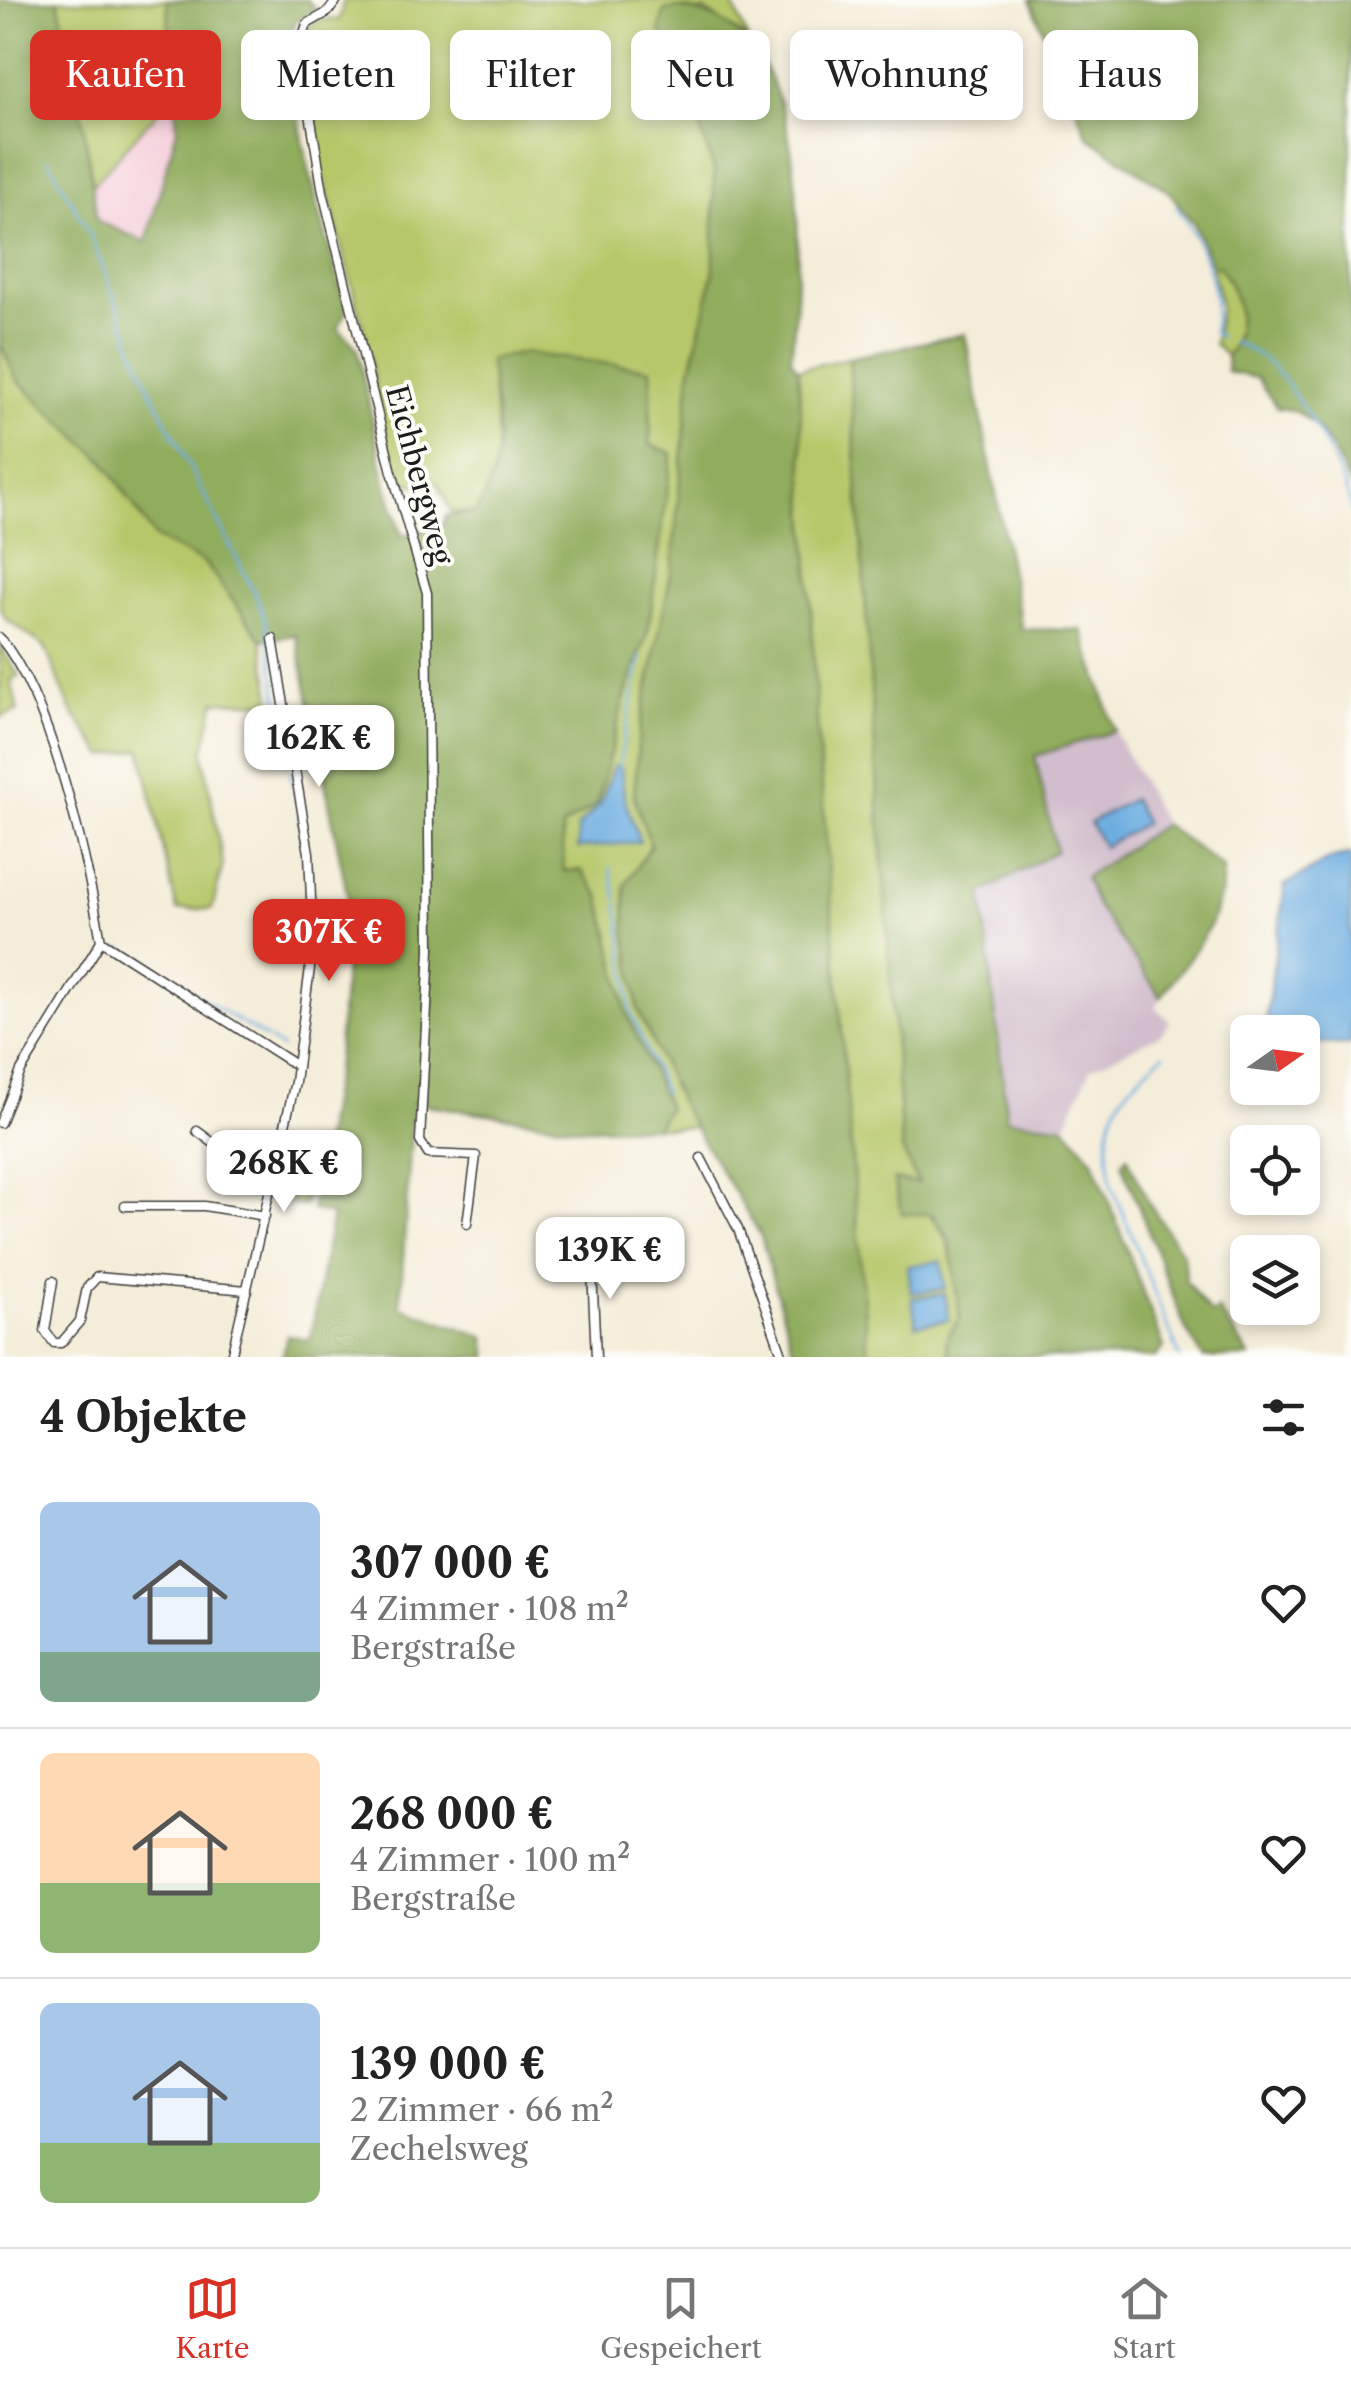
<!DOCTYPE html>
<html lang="de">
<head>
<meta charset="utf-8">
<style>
	:root { --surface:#fff; --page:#f6f6f6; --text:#222; --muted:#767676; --line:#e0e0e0; --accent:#d93025 }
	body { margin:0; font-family:"Libre Caslon Text",serif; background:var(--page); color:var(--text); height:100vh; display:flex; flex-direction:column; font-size:38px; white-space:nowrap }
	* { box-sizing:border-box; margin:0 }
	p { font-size:32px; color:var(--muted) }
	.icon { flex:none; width:55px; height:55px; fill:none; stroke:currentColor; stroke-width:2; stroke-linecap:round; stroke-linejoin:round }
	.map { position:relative; height:1357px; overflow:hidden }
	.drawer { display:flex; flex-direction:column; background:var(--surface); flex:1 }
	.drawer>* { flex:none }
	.top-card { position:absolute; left:30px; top:30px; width:1292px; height:90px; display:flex; gap:20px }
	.needle { width:65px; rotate:76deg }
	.buttons { position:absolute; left:1230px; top:1015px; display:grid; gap:20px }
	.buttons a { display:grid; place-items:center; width:90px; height:90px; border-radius:15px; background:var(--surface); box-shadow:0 5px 15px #0003; font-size:50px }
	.price { position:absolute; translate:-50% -85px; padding:0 22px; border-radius:20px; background:#fff; color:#222; font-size:32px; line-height:65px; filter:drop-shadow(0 2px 5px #0008) }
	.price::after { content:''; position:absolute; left:50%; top:60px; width:30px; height:22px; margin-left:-15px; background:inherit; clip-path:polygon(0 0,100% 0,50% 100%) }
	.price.on { background:var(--accent); color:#fff }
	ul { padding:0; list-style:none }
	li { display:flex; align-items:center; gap:30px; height:250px; padding:0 40px }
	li+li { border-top:2px solid var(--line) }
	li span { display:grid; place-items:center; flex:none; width:280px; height:200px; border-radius:15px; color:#555 }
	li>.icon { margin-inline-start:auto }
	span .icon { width:120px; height:120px; fill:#fffc; stroke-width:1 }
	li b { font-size:42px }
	h2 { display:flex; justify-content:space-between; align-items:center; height:120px; padding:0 40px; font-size:42px }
	.tag { padding:0 35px; border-radius:15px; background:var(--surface); box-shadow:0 5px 15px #0003; font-size:35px; line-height:90px }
	.tag.on { background:var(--accent); color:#fff }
	.tab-bar { display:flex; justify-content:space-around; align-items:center; height:140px; border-top:2px solid var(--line); background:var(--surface); font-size:28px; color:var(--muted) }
	.tab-bar a { display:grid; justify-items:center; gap:5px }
	.tab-bar .on { color:var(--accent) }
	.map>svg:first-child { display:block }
	.built { fill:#f5cfdb }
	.industrial { fill:#d1bdcc }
	.green { fill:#b6c769; stroke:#697242; stroke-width:2.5; fill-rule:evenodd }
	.forest { fill:#90ac5d; stroke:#56643c; stroke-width:2.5 }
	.water { fill:#6dade1; stroke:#44647e; stroke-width:2.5 }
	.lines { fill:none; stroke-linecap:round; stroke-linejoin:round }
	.stream { stroke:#6dade1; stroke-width:2.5 }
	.street-casing { stroke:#3c3b38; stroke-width:11 }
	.street { stroke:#fff; stroke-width:8 }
	.labels { text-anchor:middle; stroke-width:8; stroke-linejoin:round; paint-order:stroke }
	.street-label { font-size:30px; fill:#1c1c1c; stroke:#fdfcf7 }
</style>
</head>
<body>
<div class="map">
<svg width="1351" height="1357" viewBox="0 0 1351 1357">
	<rect width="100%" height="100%" fill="#fdfcf7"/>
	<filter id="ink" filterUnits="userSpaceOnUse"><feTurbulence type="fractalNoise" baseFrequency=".01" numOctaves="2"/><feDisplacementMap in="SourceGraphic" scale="20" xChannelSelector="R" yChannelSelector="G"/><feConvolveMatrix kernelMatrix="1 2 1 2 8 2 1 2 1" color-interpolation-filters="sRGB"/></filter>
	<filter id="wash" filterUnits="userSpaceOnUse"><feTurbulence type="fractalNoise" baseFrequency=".0048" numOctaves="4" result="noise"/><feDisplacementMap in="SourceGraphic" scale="40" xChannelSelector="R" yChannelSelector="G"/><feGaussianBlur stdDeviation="2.25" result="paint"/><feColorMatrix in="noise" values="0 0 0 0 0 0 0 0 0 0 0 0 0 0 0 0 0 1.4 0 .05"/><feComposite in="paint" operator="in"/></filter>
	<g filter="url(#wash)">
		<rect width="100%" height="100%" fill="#f4edd9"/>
		<!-- built -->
		<path class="built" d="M 174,93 L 177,129 L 147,242 L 96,221 L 93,185 Z"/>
		<!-- industrial -->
		<path class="industrial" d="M 1115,731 L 1164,824 L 1085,878 L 1098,908 L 1161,997 L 1156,1008 L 1170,1021 L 1161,1034 L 1091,1068 L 1065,1126 L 1007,1120 L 982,893 L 1056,851 L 1035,755 Z"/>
		<!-- green -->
		<g class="green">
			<path d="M 58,0 L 167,0 L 174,93 L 93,185 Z"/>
			<path d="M 344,0 L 731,0 L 748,39 L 704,10 L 660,30 L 689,92 L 714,170 L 714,270 L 690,374 L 672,569 L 639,733 L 634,797 L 651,845 L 625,885 L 626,930 L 638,1009 L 680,1104 L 696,1128 L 656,1127 L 667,1108 L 627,1013 L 600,895 L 564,872 L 562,827 L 597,804 L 623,702 L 648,631 L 672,453 L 650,445 L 651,369 L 523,353 L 490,360 C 493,418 510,459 476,513 L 451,512 L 438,483 L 405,485 C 380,448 375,375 364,331 C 347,264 291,87 310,26 L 321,19 L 339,20 ZM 614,766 L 621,769 L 624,797 L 578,827 L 601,803 Z"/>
			<path d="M 1219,265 C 1238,292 1248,328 1226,356 L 1214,344 L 1220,307 L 1212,267 Z"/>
			<path d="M 0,343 L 17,380 L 105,462 L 155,538 L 205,563 L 262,640 L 272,703 L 215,701 L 203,753 L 223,864 L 212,909 L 177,910 L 141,749 L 104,756 L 71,710 L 45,647 L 5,618 L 0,608 Z"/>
			<path d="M 849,358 L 902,1149 L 918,1184 L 894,1181 C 956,1235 950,1240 960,1318 L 946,1338 L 949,1357 L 868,1357 L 818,739 L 798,369 Z"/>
			<path d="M 0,645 L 19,676 L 11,680 L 18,711 L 0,717 Z"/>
			<path d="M 288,1147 L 315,1153 L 304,1206 L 276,1200 Z"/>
		</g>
		<!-- forest -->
		<g class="forest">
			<path d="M 0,0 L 58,0 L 84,126 L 97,221 L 146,242 L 177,129 L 167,0 L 307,0 L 315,8 L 294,23 C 283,94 326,239 347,310 L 338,328 L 357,348 L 386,483 L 402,536 L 443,525 L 446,516 L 476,512 C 508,462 496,416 489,360 L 523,353 L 651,369 L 650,445 L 672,453 L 648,631 L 623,702 L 597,804 L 562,827 L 564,871 L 581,870 L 600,895 L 627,1013 L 668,1108 L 656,1127 L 583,1128 L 413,1103 L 400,1307 L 485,1337 L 488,1357 L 282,1357 L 287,1335 L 310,1340 L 332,1215 L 312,1210 L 337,1061 L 350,909 L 296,635 L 262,640 L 205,563 L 155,538 L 105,462 L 17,380 L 0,343 Z"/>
			<path d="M 1030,0 L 1351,0 L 1351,485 C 1334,455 1318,409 1277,408 L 1257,378 L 1227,372 L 1226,356 C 1248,328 1238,292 1219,266 L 1212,267 L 1194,224 L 1169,192 L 1088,137 Z"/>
			<path d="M 675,8 C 820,19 801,258 791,360 L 798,369 L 818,739 L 868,1357 L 795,1357 L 760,1234 L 680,1104 L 638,1009 L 626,930 L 625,885 L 651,846 L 634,797 L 639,733 L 672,569 L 690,374 L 714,270 L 714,170 L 689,92 L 660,30 L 664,10 Z"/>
			<path d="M 965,334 L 1022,629 L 1082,630 L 1115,731 L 1035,756 L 1056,851 L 982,893 L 1007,1119 L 1065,1126 L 1093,1160 L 1164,1347 L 1156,1357 L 949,1357 L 946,1338 L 960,1318 L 950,1240 L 932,1214 L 902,1214 L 894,1180 L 918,1183 L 902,1149 L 849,358 Z"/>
			<path d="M 1164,824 L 1223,868 C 1224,921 1190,956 1161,997 L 1098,908 L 1085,877 Z"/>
			<path d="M 1127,1156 L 1149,1203 L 1183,1255 L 1186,1281 L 1211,1314 L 1219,1310 L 1250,1357 L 1203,1357 L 1186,1330 L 1122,1163 Z"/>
		</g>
		<!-- water -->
		<g class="water">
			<path d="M 614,765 L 621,768 L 624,797 L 640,842 L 578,848 L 578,827 L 601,803 Z"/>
			<path d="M 1132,799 L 1145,823 L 1103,847 L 1090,823 Z"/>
			<path d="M 1351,854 L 1351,1045 L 1303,1042 L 1302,1032 L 1264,1032 L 1285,885 L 1330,859 Z"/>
			<path d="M 941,1261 L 945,1289 L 911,1293 L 908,1266 Z"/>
			<path d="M 945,1294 L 949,1320 L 916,1325 L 912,1298 Z"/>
		</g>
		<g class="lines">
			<!-- stream -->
			<g class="stream">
				<path d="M 48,159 L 91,237 L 149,387 L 257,598 L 267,626 L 282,723"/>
				<path d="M 1176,206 C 1202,240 1222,290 1213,332 L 1220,337"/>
				<path d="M 1232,342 C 1250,349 1264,357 1277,372 C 1301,400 1348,476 1351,511"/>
				<path d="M 284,735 L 288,763"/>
				<path d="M 618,768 L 641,657"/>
				<path d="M 290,773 L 296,796"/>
				<path d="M 299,815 L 303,845"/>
				<path d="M 305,857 L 306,871"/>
				<path d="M 610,868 L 617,899"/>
				<path d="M 618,904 L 631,1012 L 664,1092"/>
				<path d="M 120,948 L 138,958"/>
				<path d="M 149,965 L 157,970"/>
				<path d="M 164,975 L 177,983"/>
				<path d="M 189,990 L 216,1007"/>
				<path d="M 219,1009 L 240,1022"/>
				<path d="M 243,1024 L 266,1038"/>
				<path d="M 269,1040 L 282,1048"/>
				<path d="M 1164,1054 C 1111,1100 1101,1115 1112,1186 L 1180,1357"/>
			</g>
		</g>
	</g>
	<g filter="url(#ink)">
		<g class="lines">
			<!-- street casing -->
			<g class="street-casing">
				<g id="street">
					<path d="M 337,0 L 328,12 L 307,24 L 301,43 L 302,66 L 323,192 L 392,472 L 427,593 L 430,949 L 420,1141 L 428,1154 L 476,1156 L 467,1224"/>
					<path d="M 0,638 C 52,699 87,861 101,941 L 297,1066"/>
					<path d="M 0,1123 L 21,1071 L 101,941"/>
					<path d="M 197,1131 L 212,1142 L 277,1157"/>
					<path d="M 701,1158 L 738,1229 L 783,1357"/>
					<path d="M 125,1206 L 204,1206 L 265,1216"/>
					<path d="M 584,1232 L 591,1247 L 596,1357"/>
					<path d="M 53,1281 L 45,1331 L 54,1343 L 61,1343 L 80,1321 L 87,1288 L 97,1277 L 247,1290"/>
					<path d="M 231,1357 L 295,1082 L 313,945 L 309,853 L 273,639"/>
				</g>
			</g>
			<!-- street -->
			<use href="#street" class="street"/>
		</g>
	</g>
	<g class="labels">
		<!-- street labels -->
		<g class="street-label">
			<text transform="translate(419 475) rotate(75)" y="10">Eichbergweg</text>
		</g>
	</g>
</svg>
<div class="buttons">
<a><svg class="needle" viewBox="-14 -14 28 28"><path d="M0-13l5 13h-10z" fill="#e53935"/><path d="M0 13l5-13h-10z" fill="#767676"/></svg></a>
<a><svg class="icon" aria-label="locate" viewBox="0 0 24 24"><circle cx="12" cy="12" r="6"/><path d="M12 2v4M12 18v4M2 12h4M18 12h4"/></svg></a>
<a><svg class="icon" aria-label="layers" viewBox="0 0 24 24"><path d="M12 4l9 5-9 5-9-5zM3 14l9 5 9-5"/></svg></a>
</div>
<b class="price" style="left:319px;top:790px">162K €</b>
<b class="price on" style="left:329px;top:984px">307K €</b>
<b class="price" style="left:284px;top:1215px">268K €</b>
<b class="price" style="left:610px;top:1302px">139K €</b>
<div class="top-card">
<a class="tag on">Kaufen</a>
<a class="tag">Mieten</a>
<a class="tag">Filter</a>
<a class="tag">Neu</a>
<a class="tag">Wohnung</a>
<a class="tag">Haus</a>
</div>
</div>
<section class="drawer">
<h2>4 Objekte<svg class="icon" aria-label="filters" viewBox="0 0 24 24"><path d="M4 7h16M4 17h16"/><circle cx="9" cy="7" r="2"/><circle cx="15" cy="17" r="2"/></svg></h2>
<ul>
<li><span style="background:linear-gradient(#a9c7e8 75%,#7fa58c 0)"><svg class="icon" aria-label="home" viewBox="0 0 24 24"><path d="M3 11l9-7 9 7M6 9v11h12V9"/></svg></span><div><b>307 000 €</b><p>4 Zimmer · 108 m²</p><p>Bergstraße</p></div><svg class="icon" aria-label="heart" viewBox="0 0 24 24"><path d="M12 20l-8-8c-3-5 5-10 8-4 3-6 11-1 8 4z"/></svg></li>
<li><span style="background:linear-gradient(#ffd9b3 65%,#8fb573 0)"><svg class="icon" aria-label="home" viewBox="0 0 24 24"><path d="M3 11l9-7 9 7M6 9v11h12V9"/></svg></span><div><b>268 000 €</b><p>4 Zimmer · 100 m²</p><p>Bergstraße</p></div><svg class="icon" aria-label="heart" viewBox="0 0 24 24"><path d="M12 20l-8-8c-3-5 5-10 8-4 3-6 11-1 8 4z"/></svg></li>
<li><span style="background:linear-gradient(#a9c7e8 70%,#8fb573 0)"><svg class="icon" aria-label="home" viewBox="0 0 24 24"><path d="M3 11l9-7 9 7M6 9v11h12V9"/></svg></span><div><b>139 000 €</b><p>2 Zimmer · 66 m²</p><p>Zechelsweg</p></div><svg class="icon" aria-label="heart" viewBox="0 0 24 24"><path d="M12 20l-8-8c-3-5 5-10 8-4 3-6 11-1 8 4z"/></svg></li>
</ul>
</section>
<nav class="tab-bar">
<a class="on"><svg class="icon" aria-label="map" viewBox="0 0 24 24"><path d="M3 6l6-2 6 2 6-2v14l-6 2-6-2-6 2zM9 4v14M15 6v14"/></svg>Karte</a>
<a><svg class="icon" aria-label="saved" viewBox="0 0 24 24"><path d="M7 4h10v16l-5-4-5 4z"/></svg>Gespeichert</a>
<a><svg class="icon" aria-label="home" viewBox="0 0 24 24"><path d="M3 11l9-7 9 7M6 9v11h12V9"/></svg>Start</a>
</nav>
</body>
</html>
